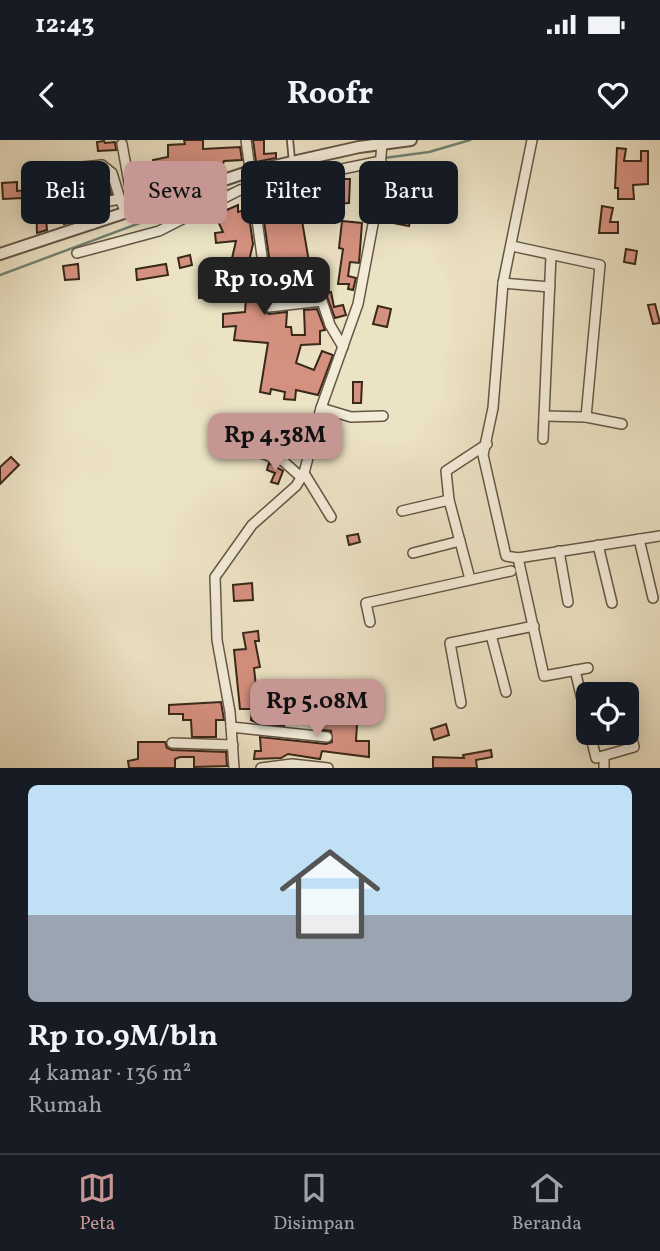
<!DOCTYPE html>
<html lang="id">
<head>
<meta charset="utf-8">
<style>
	:root { --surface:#171b24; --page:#20242c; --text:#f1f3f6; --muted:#9ea1a6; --line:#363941; --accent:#c59692 }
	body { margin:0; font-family:Vollkorn,serif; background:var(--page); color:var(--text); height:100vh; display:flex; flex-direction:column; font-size:26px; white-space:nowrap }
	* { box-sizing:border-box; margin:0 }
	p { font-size:23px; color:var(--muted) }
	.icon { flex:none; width:38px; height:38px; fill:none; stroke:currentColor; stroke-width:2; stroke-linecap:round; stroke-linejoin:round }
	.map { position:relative; height:628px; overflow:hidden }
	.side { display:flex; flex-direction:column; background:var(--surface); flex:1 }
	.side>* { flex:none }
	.top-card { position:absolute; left:21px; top:21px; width:620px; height:63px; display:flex; gap:14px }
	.tools { position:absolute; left:576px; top:542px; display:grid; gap:14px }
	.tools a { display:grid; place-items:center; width:63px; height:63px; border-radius:10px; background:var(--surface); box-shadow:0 4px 18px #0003; font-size:35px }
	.price { position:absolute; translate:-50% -60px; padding:0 16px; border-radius:14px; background:var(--accent); color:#111; font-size:23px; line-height:46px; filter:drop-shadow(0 2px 4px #0008) }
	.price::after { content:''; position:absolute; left:50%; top:42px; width:21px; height:16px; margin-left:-10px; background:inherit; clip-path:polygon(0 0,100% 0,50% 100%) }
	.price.on { background:#222; color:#fff }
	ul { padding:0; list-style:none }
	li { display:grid; align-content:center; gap:14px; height:371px; padding:0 28px }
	li span { display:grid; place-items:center; height:217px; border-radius:10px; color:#555 }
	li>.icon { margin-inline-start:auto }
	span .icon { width:126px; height:126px; fill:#fffc; stroke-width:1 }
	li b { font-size:30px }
	.pill { padding:0 24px; border-radius:10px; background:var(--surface); box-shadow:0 4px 18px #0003; font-size:24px; line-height:63px }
	.pill.on { background:var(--accent); color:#111 }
	.status { display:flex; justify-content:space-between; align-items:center; height:49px; padding:0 35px; background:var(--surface); direction:ltr }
	.status svg { height:19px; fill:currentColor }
	header { display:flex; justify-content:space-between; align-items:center; height:91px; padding:0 28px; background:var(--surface); font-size:32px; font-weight:700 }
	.dock { display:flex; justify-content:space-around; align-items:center; height:98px; border-top:2px solid var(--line); background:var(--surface); font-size:19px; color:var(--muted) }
	.dock a { display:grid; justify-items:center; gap:4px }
	.dock .on { color:var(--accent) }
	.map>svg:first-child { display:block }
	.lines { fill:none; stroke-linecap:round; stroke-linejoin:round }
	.stream { stroke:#738372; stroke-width:2.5 }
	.building { fill:#d5917f; stroke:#382819; stroke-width:2 }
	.service-casing { stroke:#655644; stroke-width:8 }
	.minor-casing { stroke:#655644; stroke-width:12 }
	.tertiary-casing { stroke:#655644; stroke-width:14 }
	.service { stroke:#f3ecd9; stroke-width:4.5 }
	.minor { stroke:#f3ecd9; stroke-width:9 }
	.tertiary { stroke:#f3ecd9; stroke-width:10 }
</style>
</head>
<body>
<div class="status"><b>12:43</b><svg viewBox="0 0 49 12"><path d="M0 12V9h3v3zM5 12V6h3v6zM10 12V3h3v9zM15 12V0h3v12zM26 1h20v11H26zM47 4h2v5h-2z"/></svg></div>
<header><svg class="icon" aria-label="back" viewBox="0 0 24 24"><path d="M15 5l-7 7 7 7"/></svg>Roofr<svg class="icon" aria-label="heart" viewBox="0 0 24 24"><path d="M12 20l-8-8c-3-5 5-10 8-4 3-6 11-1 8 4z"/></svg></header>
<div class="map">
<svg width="660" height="628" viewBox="0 0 660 628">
	<rect width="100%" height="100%" fill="#ece2c4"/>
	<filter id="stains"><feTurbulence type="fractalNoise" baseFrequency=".00286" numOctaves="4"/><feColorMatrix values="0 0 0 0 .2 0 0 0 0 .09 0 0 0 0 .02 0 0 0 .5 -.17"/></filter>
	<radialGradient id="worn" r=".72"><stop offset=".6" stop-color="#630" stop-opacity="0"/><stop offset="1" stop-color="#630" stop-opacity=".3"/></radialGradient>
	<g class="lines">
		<!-- stream -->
		<g class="stream">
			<path d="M 384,18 L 429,12 L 470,0"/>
			<path d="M 254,42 L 336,26"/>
			<path d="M 0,135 L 234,48"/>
		</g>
	</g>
	<!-- building -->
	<g class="building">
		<path d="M 184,0 L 203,0 L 203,9 L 240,7 L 242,20 L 224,21 L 220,33 L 213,35 L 193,29 L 197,41 L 189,43 L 188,38 L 172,38 L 172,25 L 154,28 L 153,20 L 168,17 L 168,5 L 185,4 Z"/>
		<path d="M 253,0 L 264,0 L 264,14 L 276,13 L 276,18 L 256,22 Z"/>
		<path d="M 104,1 L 105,3 L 115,2 L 116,10 L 98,11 L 97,2 Z"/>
		<path d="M 617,8 L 626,9 L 624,21 L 641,21 L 641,11 L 648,11 L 648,44 L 633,45 L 634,59 L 618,59 L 618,48 L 615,48 Z"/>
		<path d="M 388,23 L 396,23 L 397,32 L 387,33 Z"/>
		<path d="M 415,24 L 433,24 L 432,37 L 415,37 Z"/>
		<path d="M 373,30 L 370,61 L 365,60 L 364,32 Z"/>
		<path d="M 99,32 L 102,43 L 108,42 L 111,54 L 72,63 L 76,81 L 64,84 L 62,76 L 46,78 L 47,90 L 37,93 L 36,62 L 24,63 L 23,58 L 3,59 L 2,43 L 17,42 L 17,51 L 57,47 L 57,37 Z"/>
		<path d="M 157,32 L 157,50 L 142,51 L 142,33 Z"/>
		<path d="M 331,39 L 350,39 L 349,63 L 328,64 L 328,68 L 300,69 L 309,122 L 314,121 L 315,130 L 314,155 L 275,159 L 260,53 L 309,43 L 311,52 L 331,53 Z"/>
		<path d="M 397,51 L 413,51 L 413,58 L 427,58 L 426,68 L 413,68 L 409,86 L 393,83 Z"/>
		<path d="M 238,65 L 238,72 L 248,69 L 253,104 L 249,121 L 238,118 L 236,140 L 258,139 L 263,171 L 269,174 L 287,172 L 286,187 L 291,187 L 292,195 L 305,195 L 304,170 L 317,169 L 325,190 L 320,191 L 320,204 L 301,205 L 296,223 L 314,230 L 322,211 L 333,215 L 318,255 L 296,250 L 295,260 L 284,259 L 285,252 L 271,249 L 270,254 L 260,252 L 268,203 L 234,200 L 236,186 L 223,187 L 223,174 L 245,172 L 246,157 L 199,158 L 199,149 L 202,149 L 201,131 L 230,127 L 236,101 L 216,103 L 215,93 L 223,92 L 215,75 Z"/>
		<path d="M 602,66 L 613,68 L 610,82 L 618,82 L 618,93 L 599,93 Z"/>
		<path d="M 342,81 L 362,83 L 359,123 L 350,122 L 348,136 L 356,138 L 353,150 L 348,149 L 349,144 L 338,144 L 343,109 L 339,108 Z"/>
		<path d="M 626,109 L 637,111 L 635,124 L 624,122 Z"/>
		<path d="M 190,115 L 192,125 L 180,128 L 178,118 Z"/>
		<path d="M 78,124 L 79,139 L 65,140 L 63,126 Z"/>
		<path d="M 166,124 L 168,135 L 137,140 L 136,129 Z"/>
		<path d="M 331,152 L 334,167 L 343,165 L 346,175 L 335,178 L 327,157 L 320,154 Z"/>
		<path d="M 655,164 L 660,183 L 653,184 L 648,165 Z"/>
		<path d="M 378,166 L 391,169 L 387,187 L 373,184 Z"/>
		<path d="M 353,242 L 362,242 L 361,263 L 353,263 Z"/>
		<path d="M 280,297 L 291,299 L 287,315 L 277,311 Z"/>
		<path d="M 11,317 L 19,325 L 0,344 L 0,327 Z"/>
		<path d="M 269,323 L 283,331 L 278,344 L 271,342 L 275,333 L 267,330 Z"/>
		<path d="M 358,394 L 360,402 L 349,405 L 347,396 Z"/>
		<path d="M 252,443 L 253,460 L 234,461 L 233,445 Z"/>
		<path d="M 258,491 L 259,501 L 255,501 L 260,527 L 254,528 L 256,546 L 260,556 L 277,558 L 277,555 L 284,555 L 284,586 L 258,583 L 251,580 L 252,569 L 240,569 L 234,510 L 246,509 L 243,493 Z"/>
		<path d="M 321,552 L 328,552 L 329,582 L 357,584 L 356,601 L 369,601 L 369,617 L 322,611 L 320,619 L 288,614 L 281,618 L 254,619 L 255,611 L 261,611 L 260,597 L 326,604 L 332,602 L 331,591 L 314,589 L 313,564 L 321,564 Z"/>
		<path d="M 221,562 L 224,580 L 216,580 L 216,597 L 192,597 L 191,580 L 183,580 L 183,574 L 169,574 L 169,565 Z"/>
		<path d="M 446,584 L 449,595 L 434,600 L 431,589 Z"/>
		<path d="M 138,602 L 165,602 L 167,608 L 172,610 L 226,612 L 227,626 L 194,627 L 194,617 L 180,617 L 175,619 L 175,628 L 129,628 L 128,621 L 138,619 Z"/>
		<path d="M 491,610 L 492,617 L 476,620 L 477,628 L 433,628 L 433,617 L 464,618 L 463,615 Z"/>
	</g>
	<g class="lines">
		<!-- service casing -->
		<g class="service-casing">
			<path id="service" d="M 290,0 L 292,21"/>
		</g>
		<!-- minor casing -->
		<g class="minor-casing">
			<g id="minor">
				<path d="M 246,0 L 269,167 L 322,161 L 330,185 L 343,207"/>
				<path d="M 532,0 L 503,143 L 493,268 L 483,315 L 506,416 L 518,418 L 660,396"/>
				<path d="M 122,4 L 134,70"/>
				<path d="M 73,28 L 102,25 L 112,33 L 120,59"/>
				<path d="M 93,84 L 91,68 L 99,63 L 120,59 L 126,73"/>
				<path d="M 512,106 L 600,125 L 586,277"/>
				<path d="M 77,113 L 159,91 L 240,50 L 381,21"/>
				<path d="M 503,143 L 550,147"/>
				<path d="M 321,268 L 351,277 L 383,276"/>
				<path d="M 544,276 L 586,277 L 622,284"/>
				<path d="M 543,299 L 551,115"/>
				<path d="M 261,313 L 283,321 L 302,338"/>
				<path d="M 304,333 L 331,377"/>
				<path d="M 402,371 L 449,360"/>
				<path d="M 639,399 L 653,458"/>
				<path d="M 598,405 L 612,463"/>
				<path d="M 559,411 L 568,462"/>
				<path d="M 413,413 L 460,401"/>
				<path d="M 518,418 L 544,536 L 588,528"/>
				<path d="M 470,439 L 449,360 L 446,331 L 487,304"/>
				<path d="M 370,482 L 366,463 L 511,431"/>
				<path d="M 491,495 L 506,552"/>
				<path d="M 575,530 L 588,585"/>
				<path d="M 621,548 L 623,555"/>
				<path d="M 461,563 L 450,503 L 534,486"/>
				<path d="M 231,587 L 327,597"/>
				<path d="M 590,593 L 596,618 L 634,607 L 626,572"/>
				<path d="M 172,603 L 233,605"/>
				<path d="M 234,628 L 230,572 L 217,500 L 215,437 L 252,385 L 296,346 L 304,333 L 321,268 L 358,164 L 377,63 L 382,4"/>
				<path d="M 261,628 L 292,624 L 328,628"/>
				<path d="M 604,628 L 604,616"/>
			</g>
		</g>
		<!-- tertiary casing -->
		<g class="tertiary-casing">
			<path id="tertiary" d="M 0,114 L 248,32 L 359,7 L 411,0"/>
		</g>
		<!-- service -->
		<use href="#service" class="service"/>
		<!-- minor -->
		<use href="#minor" class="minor"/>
		<!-- tertiary -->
		<use href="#tertiary" class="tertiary"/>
	</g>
	<rect width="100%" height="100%" filter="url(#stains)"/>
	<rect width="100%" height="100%" fill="url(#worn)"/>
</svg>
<div class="tools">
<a><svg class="icon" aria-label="locate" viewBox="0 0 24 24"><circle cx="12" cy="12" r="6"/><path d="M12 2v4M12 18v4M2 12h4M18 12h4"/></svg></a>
</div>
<b class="price on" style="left:264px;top:177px">Rp 10.9M</b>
<b class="price" style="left:275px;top:333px">Rp 4.38M</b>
<b class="price" style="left:317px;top:599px">Rp 5.08M</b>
<div class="top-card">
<a class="pill">Beli</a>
<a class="pill on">Sewa</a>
<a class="pill">Filter</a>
<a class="pill">Baru</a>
</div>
</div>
<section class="side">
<ul>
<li><span style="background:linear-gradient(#bfe0f5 60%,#9aa5b1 0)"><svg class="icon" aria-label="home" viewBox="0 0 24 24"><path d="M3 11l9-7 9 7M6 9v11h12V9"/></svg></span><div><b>Rp 10.9M/bln</b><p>4 kamar · 136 m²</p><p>Rumah</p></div></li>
</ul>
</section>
<nav class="dock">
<a class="on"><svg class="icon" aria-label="map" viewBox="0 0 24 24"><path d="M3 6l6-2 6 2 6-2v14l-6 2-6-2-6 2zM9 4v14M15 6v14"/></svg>Peta</a>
<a><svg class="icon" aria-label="saved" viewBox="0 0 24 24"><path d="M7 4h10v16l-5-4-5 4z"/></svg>Disimpan</a>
<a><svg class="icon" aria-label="home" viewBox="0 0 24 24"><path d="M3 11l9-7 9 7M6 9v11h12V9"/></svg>Beranda</a>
</nav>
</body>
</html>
